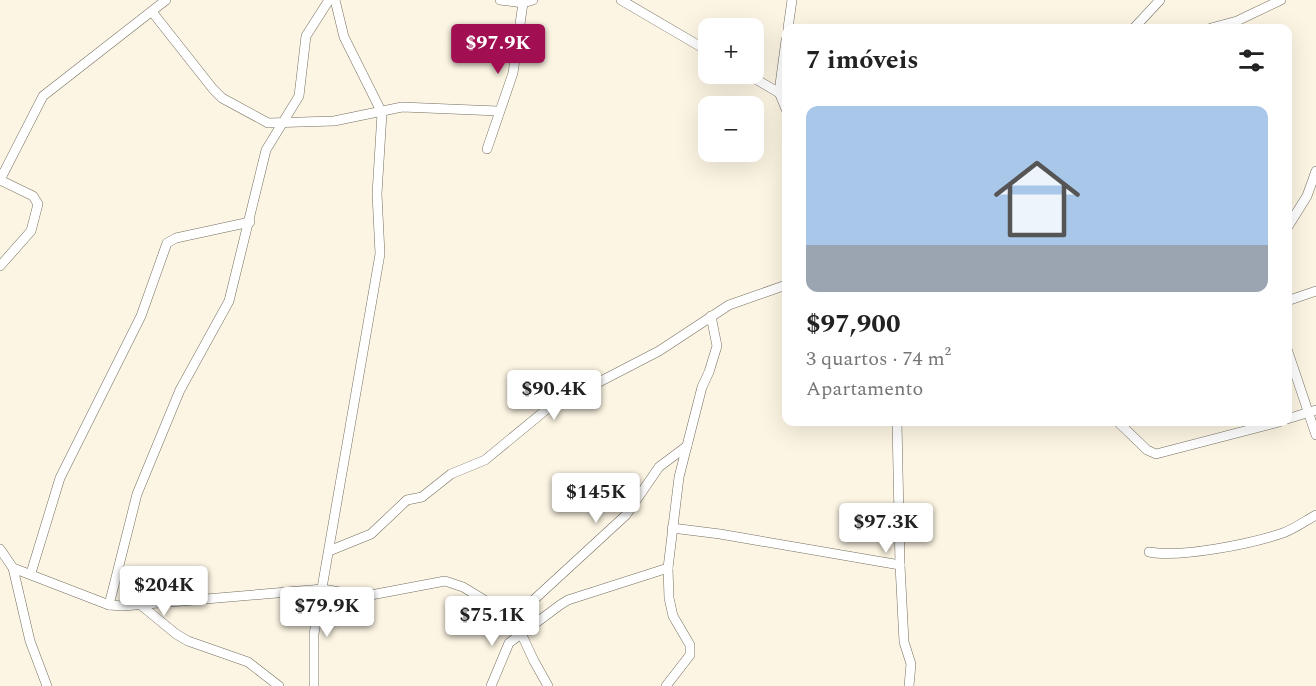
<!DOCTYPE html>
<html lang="pt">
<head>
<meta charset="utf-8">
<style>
	:root { --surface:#fff; --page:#f2f2f2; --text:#222; --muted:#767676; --accent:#a10e52 }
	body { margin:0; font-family:Spectral,serif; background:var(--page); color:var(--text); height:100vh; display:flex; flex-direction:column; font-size:22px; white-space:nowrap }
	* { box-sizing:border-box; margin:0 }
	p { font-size:20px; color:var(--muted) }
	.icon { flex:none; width:33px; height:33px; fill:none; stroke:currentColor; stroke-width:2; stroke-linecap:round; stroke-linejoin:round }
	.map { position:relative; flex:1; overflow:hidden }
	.details { position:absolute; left:782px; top:24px; width:510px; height:402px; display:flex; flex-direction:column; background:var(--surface); border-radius:12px; box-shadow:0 6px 24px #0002 }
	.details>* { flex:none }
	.fabs { position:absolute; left:698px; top:18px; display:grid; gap:12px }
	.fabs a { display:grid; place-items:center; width:66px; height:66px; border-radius:12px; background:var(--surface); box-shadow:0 6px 24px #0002; font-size:30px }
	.price { position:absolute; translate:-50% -51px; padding:0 14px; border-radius:6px; background:#fff; color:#222; font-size:20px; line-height:39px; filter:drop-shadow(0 2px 3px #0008) }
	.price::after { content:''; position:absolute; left:50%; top:36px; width:18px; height:14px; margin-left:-9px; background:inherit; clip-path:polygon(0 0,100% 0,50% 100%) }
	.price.selected { background:var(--accent); color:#fff }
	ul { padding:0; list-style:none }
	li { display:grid; align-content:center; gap:12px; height:318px; padding:0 24px }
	li span { display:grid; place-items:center; height:186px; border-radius:12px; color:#555 }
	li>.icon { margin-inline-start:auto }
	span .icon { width:108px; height:108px; fill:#fffc; stroke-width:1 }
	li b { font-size:26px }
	h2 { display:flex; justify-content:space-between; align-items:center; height:72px; padding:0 24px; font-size:26px }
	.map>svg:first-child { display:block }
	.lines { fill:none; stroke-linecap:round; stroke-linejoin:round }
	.street-casing { stroke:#746e5f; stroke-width:10 }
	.street { stroke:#fff; stroke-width:9 }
</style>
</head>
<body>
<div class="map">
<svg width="1316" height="686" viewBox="0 0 1316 686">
	<rect width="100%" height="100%" fill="#fcf5e3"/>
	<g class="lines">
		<!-- street casing -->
		<g class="street-casing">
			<g id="street">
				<path d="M 500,0 L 523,3 L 533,0"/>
				<path d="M 621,0 L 708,51"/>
				<path d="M 153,13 L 213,89 L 222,98 L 268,123 L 334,121 L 402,107 L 498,111"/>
				<path d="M 788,28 L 792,0"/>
				<path d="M 1134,28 L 1160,0"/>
				<path d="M 1211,28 L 1237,21 L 1281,0"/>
				<path d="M 786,40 L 779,92 L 786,109"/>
				<path d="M 747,74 L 781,94"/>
				<path d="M 487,149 L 513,73 L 523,3"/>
				<path d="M 0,180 L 43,96 L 166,0"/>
				<path d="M 0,180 L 33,196 L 38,204 L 31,231 L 0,266"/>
				<path d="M 1287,228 L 1307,196 L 1316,171"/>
				<path d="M 1287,301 L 1316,291"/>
				<path d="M 1287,349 L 1316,435"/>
				<path d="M 1287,419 L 1316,410"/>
				<path d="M 897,422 L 900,565 L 904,642 L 911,664 L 909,686"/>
				<path d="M 1118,422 L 1147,450 L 1156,454 L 1279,422"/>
				<path d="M 672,528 L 720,534 L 900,565"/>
				<path d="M 0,549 L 13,568 L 30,641 L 47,686"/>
				<path d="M 329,551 L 371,534 L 407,500 L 422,497 L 451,474 L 485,460 L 547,409 L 659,351 L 729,305 L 786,285"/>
				<path d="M 1149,552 C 1181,558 1250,544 1283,533 C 1294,529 1305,521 1316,515"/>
				<path d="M 13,568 L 109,605 L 123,606 L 323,589 L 356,595 L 371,595 L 445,581 L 463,587 L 514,618 L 534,661 L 548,686"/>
				<path d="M 31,573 L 60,478 L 141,316 L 167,243 L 176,238 L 250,222"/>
				<path d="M 109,605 L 137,494 L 180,390 L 229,301 L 266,150 L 299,96 L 306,36 L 329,0"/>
				<path d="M 142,606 L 176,634 L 188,641 L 248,662 L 279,686"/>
				<path d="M 514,618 L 626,515 L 659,467 L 687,446"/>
				<path d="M 314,686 L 314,634 L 380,254 L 377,194 L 382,113 L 344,37 L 335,0"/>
				<path d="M 491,686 L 509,643 L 560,605 L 568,600 L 668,568"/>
				<path d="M 666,686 L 690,655 L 690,645 L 673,616 L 669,598 L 668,568 L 679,477 L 702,387 L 709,372 L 717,346 L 711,316"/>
			</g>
		</g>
		<!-- street -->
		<use href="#street" class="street"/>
	</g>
</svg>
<div class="fabs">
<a>+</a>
<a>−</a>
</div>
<b class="price selected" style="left:498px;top:75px">$97.9K</b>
<b class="price" style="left:554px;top:421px">$90.4K</b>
<b class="price" style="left:596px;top:524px">$145K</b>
<b class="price" style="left:886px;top:554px">$97.3K</b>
<b class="price" style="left:164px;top:617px">$204K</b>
<b class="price" style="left:327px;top:638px">$79.9K</b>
<b class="price" style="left:492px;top:647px">$75.1K</b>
<section class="details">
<h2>7 imóveis<svg class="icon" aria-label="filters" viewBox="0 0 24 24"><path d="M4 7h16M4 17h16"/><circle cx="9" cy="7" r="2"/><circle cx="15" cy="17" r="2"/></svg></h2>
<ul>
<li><span style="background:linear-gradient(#a9c7e8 75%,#9aa5b1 0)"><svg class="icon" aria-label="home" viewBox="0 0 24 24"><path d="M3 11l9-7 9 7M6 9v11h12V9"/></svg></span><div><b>$97,900</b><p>3 quartos · 74 m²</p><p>Apartamento</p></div></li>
</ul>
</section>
</div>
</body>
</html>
